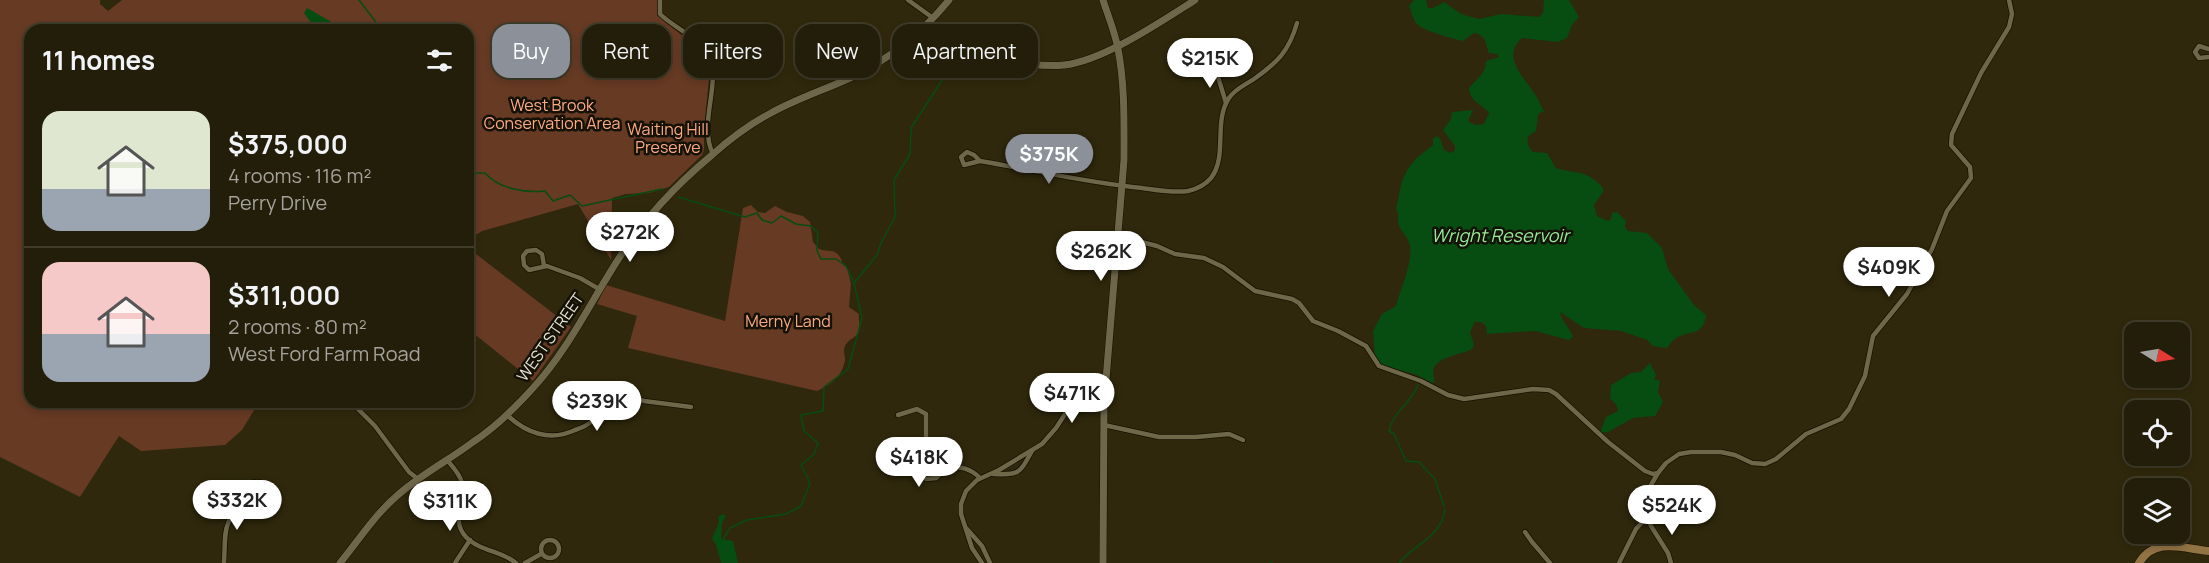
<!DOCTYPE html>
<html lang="en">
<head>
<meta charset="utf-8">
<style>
	:root { --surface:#231e09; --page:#2f2b17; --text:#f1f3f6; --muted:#a3a29c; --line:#403c2a; --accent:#8c9099 }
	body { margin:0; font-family:Manrope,sans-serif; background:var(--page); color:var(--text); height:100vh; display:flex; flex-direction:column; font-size:22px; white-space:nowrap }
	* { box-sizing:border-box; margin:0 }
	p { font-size:20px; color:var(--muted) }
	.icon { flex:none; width:33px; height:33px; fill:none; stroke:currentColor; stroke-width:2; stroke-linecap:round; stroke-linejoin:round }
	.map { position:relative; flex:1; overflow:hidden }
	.sheet { position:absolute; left:24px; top:24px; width:450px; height:384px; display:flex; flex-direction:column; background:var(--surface); border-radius:18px; box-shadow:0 3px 9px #0003,0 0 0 2px var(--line) }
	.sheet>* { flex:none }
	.hud { position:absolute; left:492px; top:24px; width:570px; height:54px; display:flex; gap:12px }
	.needle { width:39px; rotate:101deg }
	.buttons { position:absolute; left:2124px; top:322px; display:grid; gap:12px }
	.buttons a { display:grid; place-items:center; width:66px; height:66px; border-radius:12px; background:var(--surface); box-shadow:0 3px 9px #0003,0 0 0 2px var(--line); font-size:30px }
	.price { position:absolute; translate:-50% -51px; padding:0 14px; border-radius:21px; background:#fff; color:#222; font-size:20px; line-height:39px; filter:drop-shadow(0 2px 3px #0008) }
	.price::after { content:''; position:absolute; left:50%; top:36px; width:18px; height:14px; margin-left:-9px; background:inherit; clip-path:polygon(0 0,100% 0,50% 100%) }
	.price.active { background:var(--accent); color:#fff }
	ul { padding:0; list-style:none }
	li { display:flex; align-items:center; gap:18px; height:150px; padding:0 18px }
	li+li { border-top:2px solid var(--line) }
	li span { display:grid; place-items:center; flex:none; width:168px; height:120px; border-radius:18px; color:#555 }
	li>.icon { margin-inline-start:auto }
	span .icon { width:72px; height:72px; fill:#fffc; stroke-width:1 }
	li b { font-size:26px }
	h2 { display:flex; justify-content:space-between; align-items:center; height:72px; padding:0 18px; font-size:26px }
	.tag { padding:0 21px; border-radius:18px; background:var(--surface); box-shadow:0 3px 9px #0003,0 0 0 2px var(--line); font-size:21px; line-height:54px }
	.tag.active { background:var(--accent); color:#fff }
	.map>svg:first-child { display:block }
	.green { fill:#663a23 }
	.water { fill:#074c11 }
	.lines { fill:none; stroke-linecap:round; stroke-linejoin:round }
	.stream { stroke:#074c11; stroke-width:1.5 }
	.street-casing { stroke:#171000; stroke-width:6 }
	.secondary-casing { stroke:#171000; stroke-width:8 }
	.primary-casing { stroke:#171000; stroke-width:9 }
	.street { stroke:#6e674a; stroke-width:4.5 }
	.secondary { stroke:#6e674a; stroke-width:7 }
	.primary { stroke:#927344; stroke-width:8 }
	.labels { text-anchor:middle; stroke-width:5; stroke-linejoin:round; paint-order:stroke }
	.park-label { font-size:16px; fill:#feaa81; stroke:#141106 }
	.street-label { font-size:16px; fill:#e6e2d2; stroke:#141106 }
	.water-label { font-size:18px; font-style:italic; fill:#96eb96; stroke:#141106 }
</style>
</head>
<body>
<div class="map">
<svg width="2209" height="563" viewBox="0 0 2209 563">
	<rect width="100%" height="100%" fill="#2f280c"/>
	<!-- green -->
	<g class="green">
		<path d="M 0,0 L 100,0 L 100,4 L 108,11 L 122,0 L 660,0 L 665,22 L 707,55 L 710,69 L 704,129 L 704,150 L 702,155 L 669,187 L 649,193 L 626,194 L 612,198 L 611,260 L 578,204 L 482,231 L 468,240 L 468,30 L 30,30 L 30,402 L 259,402 L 242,430 L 225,445 L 141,451 L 119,436 L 80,497 L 0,457 Z"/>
		<path d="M 751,205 L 758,212 L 765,213 L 775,206 L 787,212 L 803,216 L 810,222 L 813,242 L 819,249 C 832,253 838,247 843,265 L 847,267 L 851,284 L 849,307 L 859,314 C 858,320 861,327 859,332 C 856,338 848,339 845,346 C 843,350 845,355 845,360 C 842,377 832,384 817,391 L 628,348 L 637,316 L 597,304 L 606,285 L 725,321 L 743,208 Z"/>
		<path d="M 476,254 L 571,327 L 533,381 L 468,329 L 468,268 Z"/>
	</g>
	<!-- water -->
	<g class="water">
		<path d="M 1414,0 L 1426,0 L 1428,8 L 1433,8 L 1444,2 L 1461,14 L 1479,19 L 1501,14 L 1539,17 L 1543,13 L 1544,0 L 1569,0 L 1579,17 L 1572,25 L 1567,38 L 1558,42 L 1522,38 C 1500,57 1526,79 1536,96 C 1540,102 1541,108 1546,113 L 1542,111 L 1538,115 L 1536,131 L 1528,136 C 1527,142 1528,147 1533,152 L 1547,153 L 1556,168 C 1578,175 1585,168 1603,188 L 1603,192 L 1594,205 L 1597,216 L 1608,221 L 1611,219 L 1612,213 L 1617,212 L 1626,221 L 1625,227 L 1628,231 L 1647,233 L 1662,248 L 1668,269 L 1694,305 L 1706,315 C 1703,336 1692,330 1678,337 C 1673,339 1670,344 1667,348 L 1653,346 L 1647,340 L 1621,331 L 1584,328 L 1560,312 C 1562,322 1570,328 1573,337 L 1569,340 L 1535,331 L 1487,334 L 1486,326 L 1481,322 L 1475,322 L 1470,332 L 1474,345 L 1472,349 C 1464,354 1439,356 1434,368 C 1432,371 1434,378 1435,382 L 1432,383 L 1417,375 L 1382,365 L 1375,359 L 1373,331 L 1382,314 L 1396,306 C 1400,291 1413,261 1410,246 C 1407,231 1396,233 1398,212 L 1396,210 C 1403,175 1403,167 1433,145 L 1433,139 L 1436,136 L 1440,138 L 1444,150 L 1451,153 L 1455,150 L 1455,146 L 1443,130 L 1451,119 L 1452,112 L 1473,110 L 1468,121 L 1475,125 L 1484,124 L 1489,113 C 1481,103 1470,102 1469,88 C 1476,80 1486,73 1486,61 L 1499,57 L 1497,54 L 1489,53 C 1485,43 1487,36 1474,33 L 1463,41 C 1453,39 1422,30 1417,24 C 1412,19 1412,11 1409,6 Z"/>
		<path d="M 307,8 L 335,24 L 339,27 L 339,30 L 316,30 L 304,13 Z"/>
		<path d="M 1650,363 L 1656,375 L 1654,380 L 1660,380 L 1658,392 L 1663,402 L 1655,416 L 1633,418 L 1608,432 L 1600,433 L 1606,417 L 1618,411 L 1617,406 L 1610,398 L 1611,385 L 1631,373 L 1641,372 Z"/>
		<path d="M 723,514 L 726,516 L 722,523 L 721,539 L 733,541 L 738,563 L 721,563 L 716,545 L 712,539 L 719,522 L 718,517 Z"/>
	</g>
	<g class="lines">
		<!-- stream -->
		<g class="stream">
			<path d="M 359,0 L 382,30"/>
			<path d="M 468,173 L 485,173 C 499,189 525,193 545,191 L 553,201 L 570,195 L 582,206 L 662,189"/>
			<path d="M 678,197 L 745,217 L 757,213 L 762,220 L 772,223 L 781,216 L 796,224 L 811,226 L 818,233 L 817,251 L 821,259 L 836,259 L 846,266 L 854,283 L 862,318 L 848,369 L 824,387 L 823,411 L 801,415 L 804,431 L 818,443 L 814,454 L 801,465 L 810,483 L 801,506 L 786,514 L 747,520 L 730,528 L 721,542"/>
			<path d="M 854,283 L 877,255 L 881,243 L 895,217 L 894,180 L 910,154 L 911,128 L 957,57"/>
			<path d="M 1418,385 C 1412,402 1392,413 1389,431 L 1394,434 L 1406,461 L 1419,462 L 1435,479 L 1444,506"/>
			<path d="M 1270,562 L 1272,563"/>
			<path d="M 1399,563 C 1414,544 1442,537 1445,509"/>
		</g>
		<!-- street casing -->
		<g class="street-casing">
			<g id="street">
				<path d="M 660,0 L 660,14 C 674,28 697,36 707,53 C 724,79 697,122 713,154"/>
				<path d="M 908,0 L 933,18"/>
				<path d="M 2209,49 L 2199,46 L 2195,52 L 2199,58 L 2209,57"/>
				<path d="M 1215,67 L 1226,103"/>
				<path d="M 967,152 L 974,155 L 980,161 L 964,165 L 961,157 Z"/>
				<path d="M 980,161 C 1034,170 1088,183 1142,188 C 1157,190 1173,193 1188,191 C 1197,189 1205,185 1211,178 C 1228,156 1213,122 1229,98 C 1235,89 1245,85 1254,79 C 1278,62 1289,51 1297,23"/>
				<path d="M 1118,236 L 1157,246 L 1175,254 L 1204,258 L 1223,267 L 1255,291 L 1292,299 L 1299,303 L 1313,321 L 1338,331 L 1366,346 L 1379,366 L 1421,381 L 1448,395 L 1464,399 L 1533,389 L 1549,390 L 1556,394 L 1608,442 L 1645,471 L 1653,474 L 1658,473"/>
				<path d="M 544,266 L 542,254 L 536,250 L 527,251 L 523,256 L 524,265 L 529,270 L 547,266 L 580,278 L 599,289"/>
				<path d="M 351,402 L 375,426 L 409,472 L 418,479"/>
				<path d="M 507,415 C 526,433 550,442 575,430 C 581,428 587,426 592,421 C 602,411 608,398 623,395 L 644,401 L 691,407"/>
				<path d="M 898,415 L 917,409 L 926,414 L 926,436 L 931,459"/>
				<path d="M 1104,425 L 1159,437 L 1196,437 L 1229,434 L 1243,440"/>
				<path d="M 931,459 C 944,475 960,458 980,478"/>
				<path d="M 931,459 L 923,467 L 923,476 L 926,479 L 936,478 L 948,467"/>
				<path d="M 447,460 C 453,467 460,474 462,483 C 466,502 450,520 466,537 C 479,551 502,551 516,563"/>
				<path d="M 993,474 C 1020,475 1019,474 1032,451"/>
				<circle cx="257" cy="492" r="10"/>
				<path d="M 967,529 L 982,546 L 990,563"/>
				<path d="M 1525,532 L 1532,542 L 1550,563"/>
				<path d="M 2153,534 L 2164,546"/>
				<circle cx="550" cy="549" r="9"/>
				<path d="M 224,563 C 226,528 221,523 249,499"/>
				<path d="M 455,563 L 470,540"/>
				<path d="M 525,563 L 541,554"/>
				<path d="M 982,563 L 972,548 L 961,514 L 961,504 L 966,491 L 977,480 L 999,470 L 1042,444 L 1056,428 L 1080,391 L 1094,381 L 1106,379"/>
				<path d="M 1619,563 L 1636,529 L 1647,517"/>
				<path d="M 1671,563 L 1668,553 L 1651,526 L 1645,509 L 1648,490 L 1658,473 L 1666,463 L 1679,454 L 1691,452 L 1721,452 L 1735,455 L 1752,463 L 1765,464 L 1776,459 L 1806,434 L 1841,419 L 1849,409 L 1865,376 L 1873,336 L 1907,294 L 1932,249 L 1947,211 L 1971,178 L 1970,167 L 1951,145 L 1952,134 L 1981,73 L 2009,27 L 2012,14 L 2009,0"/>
			</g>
		</g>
		<!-- secondary casing -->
		<g class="secondary-casing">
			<g id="secondary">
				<path d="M 908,42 L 919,46 C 939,48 958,51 978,54 C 1005,59 1036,68 1064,65 C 1103,61 1162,21 1195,0"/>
				<path d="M 340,563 C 359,540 376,513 399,494 C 422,474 449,460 473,442 C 496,427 515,408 533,388 C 569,349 592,299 621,255 C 646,217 677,184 712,155 C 730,139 750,124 771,113 C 796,99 824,90 850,78 C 888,60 922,33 949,0"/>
				<path d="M 1103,563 L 1104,404 L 1124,160 C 1124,123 1125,85 1118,49 C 1115,32 1108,16 1103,0"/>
			</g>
		</g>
		<!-- primary casing -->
		<g class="primary-casing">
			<path id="primary" d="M 2139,563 C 2155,536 2184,549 2209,551"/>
		</g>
		<!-- street -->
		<use href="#street" class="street"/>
		<!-- secondary -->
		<use href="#secondary" class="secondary"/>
		<!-- primary -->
		<use href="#primary" class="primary"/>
	</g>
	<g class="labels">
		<!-- park labels -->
		<g class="park-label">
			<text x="552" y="111">West Brook<tspan x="552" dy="18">Conservation Area</tspan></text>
			<text x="668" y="135">Waiting Hill<tspan x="668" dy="18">Preserve</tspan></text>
			<text x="788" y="327">Merny Land</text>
		</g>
		<!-- street labels -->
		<g class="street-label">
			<text transform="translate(550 337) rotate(-55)" y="6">WEST STREET</text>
		</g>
		<!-- water labels -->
		<g class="water-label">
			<text x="1500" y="242">Wright Reservoir</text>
		</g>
	</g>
</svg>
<div class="buttons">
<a><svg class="needle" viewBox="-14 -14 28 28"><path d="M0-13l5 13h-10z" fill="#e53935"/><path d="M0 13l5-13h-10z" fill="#a3a29c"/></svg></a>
<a><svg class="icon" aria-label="locate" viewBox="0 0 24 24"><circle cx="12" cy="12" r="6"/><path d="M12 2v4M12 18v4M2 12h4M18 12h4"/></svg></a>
<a><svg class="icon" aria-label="layers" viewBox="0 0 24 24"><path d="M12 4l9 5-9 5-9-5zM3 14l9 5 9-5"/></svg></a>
</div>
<b class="price" style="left:1210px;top:89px">$215K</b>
<b class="price active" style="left:1049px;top:185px">$375K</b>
<b class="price" style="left:630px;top:263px">$272K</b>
<b class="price" style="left:1101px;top:282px">$262K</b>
<b class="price" style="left:1889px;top:298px">$409K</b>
<b class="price" style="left:1072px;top:424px">$471K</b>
<b class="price" style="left:597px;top:432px">$239K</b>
<b class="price" style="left:919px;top:488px">$418K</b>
<b class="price" style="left:237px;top:531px">$332K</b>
<b class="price" style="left:450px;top:532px">$311K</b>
<b class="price" style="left:1672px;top:536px">$524K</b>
<div class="hud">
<a class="tag active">Buy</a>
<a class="tag">Rent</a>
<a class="tag">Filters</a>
<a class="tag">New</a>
<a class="tag">Apartment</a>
</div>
<section class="sheet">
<h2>11 homes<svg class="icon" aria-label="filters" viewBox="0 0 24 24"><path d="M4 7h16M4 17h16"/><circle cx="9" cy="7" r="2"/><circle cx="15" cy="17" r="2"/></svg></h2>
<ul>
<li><span style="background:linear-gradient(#dfe7d0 65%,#9aa5b1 0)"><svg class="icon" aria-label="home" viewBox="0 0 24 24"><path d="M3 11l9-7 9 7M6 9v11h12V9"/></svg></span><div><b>$375,000</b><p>4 rooms · 116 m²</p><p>Perry Drive</p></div></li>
<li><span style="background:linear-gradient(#f6c9c9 60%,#9aa5b1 0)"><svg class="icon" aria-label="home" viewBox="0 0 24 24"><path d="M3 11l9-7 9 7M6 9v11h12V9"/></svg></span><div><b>$311,000</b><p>2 rooms · 80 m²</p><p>West Ford Farm Road</p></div></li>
</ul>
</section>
</div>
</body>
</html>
